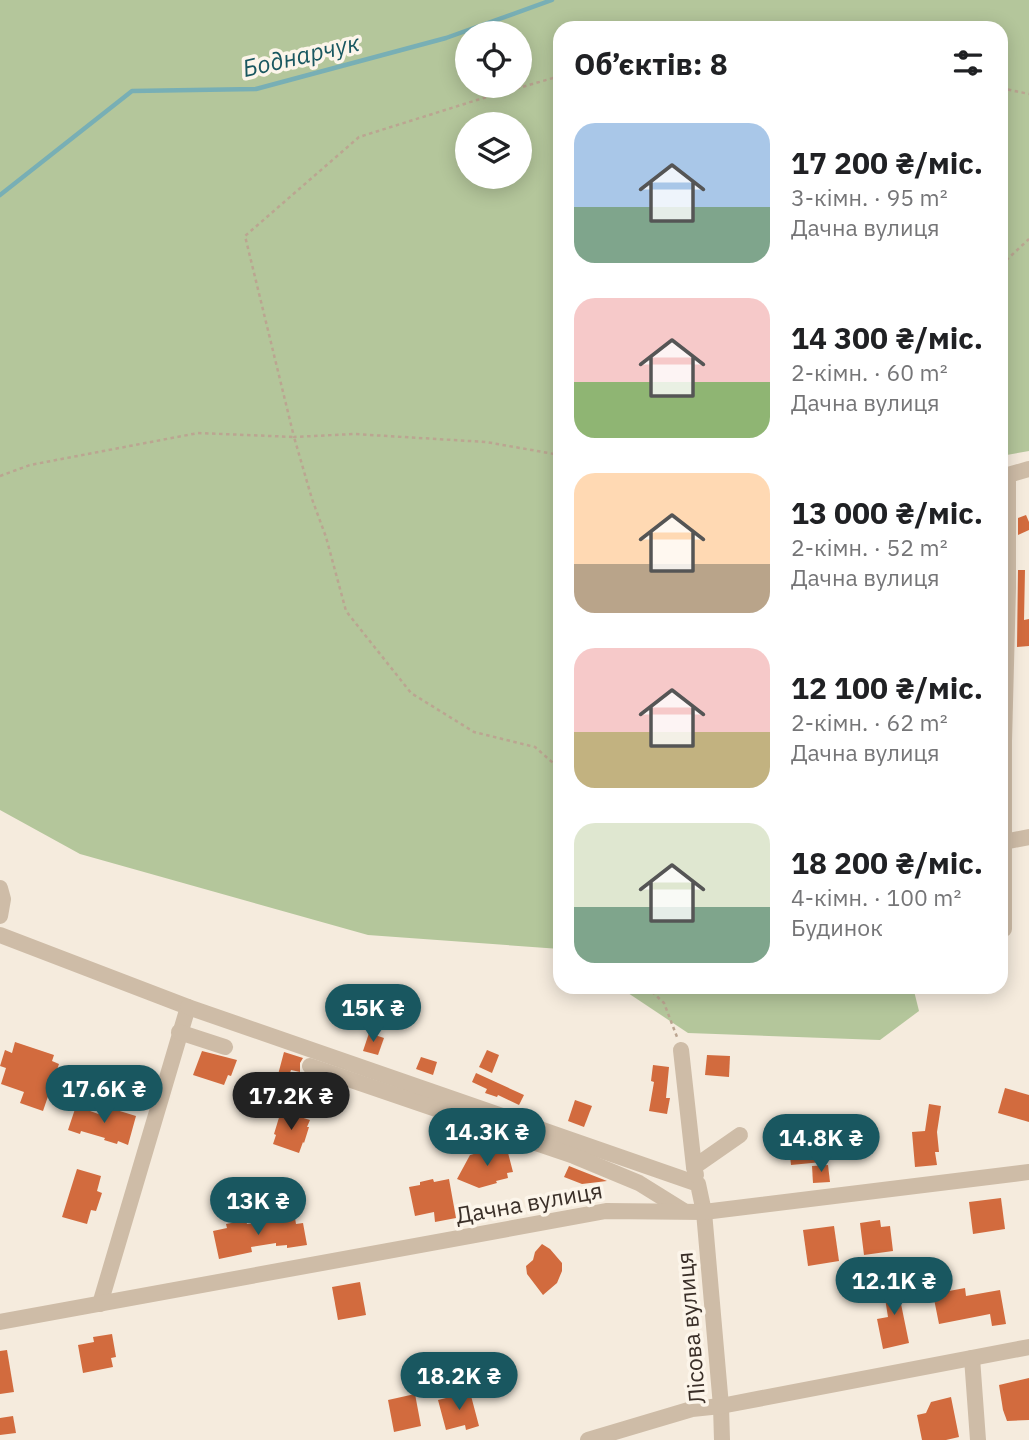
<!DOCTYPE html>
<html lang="uk">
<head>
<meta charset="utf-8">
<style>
	:root { --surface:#fff; --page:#f2f2f2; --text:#202124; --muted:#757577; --accent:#195760 }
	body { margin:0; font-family:"IBM Plex Sans",sans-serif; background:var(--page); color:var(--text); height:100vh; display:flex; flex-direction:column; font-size:26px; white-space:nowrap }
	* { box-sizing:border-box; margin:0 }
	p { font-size:23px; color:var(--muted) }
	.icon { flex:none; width:38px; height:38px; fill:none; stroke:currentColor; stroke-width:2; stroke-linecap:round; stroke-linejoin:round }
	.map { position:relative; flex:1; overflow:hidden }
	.sheet { position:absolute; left:553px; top:21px; width:455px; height:973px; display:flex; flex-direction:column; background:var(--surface); border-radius:21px; box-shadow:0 4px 18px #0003 }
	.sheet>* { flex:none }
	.fabs { position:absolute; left:455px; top:21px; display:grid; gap:14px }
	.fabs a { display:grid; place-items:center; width:77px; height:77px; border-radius:50%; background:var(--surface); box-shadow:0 4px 18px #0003; font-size:35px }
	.price { position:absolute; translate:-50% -60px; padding:0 16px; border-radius:24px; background:var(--accent); color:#fff; font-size:23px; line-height:46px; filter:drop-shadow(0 2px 4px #0008) }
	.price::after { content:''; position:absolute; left:50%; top:42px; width:21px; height:16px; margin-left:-10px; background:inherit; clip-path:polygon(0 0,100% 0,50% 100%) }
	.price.current { background:#222; color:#fff }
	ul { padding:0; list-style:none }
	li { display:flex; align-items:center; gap:21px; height:175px; padding:0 21px }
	li span { display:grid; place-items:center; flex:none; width:196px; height:140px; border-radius:21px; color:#555 }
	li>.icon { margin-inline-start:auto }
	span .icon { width:84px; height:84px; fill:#fffc; stroke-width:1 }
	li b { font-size:30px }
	h2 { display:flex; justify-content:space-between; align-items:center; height:84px; padding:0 21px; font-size:30px }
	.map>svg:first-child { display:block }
	.green { fill:#b4c69b; fill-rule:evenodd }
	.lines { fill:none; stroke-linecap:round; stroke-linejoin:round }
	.stream { stroke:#78afb5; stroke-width:4.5 }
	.building { fill:#d26b3e }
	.path { stroke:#bba591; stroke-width:2.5; stroke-dasharray:3.5 3.5; stroke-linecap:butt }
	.minor { stroke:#cebca7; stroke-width:16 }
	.labels { text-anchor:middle; stroke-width:7; stroke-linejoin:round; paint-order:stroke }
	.street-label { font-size:23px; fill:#3a2f28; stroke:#fcf5ea }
	.water-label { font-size:24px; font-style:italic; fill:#195760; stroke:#fcf5ea }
</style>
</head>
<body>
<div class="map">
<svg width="1029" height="1440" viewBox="0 0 1029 1440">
	<rect width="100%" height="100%" fill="#f5ebdd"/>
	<!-- green -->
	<g class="green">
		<path d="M 0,0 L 1029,0 L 1029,451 L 1001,456 L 1001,28 L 560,28 L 560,949 L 368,935 L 80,854 L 0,810 ZM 467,33 L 520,33 L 520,86 L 467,86 ZM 467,124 L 520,124 L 520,177 L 467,177 Z"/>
		<path d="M 619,987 L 913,987 L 919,1011 L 880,1040 L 688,1033 Z"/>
	</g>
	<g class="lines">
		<!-- stream -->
		<path class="stream" d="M 0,195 L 132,91 L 256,89 L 446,38 L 552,0"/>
	</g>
	<!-- building -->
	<g class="building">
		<path d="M 1026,515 L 1029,522 L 1029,530 L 1018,535 L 1018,518 Z"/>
		<path d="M 1018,570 L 1025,570 L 1024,620 L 1029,619 L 1029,646 L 1017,647 Z"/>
		<path d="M 369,1033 L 384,1038 L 378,1055 L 363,1051 Z"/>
		<path d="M 15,1042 L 54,1055 L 52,1061 L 59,1064 L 43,1111 L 20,1103 L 24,1092 L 1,1084 L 6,1068 L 0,1066 L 5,1050 L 12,1053 Z"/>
		<path d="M 487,1050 L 499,1055 L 492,1073 L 479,1067 Z"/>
		<path d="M 202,1051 L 237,1060 L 231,1076 L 228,1075 L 224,1085 L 193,1075 Z"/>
		<path d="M 284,1052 L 303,1058 L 300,1063 L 300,1072 L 291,1070 L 280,1102 L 269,1099 L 273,1086 L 275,1086 Z"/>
		<path d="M 707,1055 L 730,1056 L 729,1077 L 705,1075 Z"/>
		<path d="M 421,1057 L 437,1062 L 433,1075 L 416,1069 Z"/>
		<path d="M 653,1065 L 669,1067 L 666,1098 L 670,1098 L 667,1114 L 649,1111 L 654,1082 L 651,1081 Z"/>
		<path d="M 476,1073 L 524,1095 L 519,1105 L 498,1095 L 497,1097 L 485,1093 L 487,1089 L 472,1082 Z"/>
		<path d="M 1005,1088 L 1029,1095 L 1029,1122 L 998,1113 Z"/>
		<path d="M 575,1100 L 592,1106 L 584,1127 L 568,1121 Z"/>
		<path d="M 929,1104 L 941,1106 L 937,1132 L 939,1152 L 935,1152 L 937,1165 L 915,1167 L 912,1132 L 925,1131 Z"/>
		<path d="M 76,1106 L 107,1117 L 110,1108 L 136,1116 L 128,1145 L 118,1141 L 117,1144 L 104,1140 L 105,1138 L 81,1131 L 80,1134 L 68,1130 Z"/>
		<path d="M 281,1111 L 310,1120 L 307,1127 L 309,1127 L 304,1143 L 303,1142 L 299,1153 L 273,1144 L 276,1135 L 274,1134 Z"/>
		<path d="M 819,1130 L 822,1162 L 791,1165 L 788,1137 L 800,1136 L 799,1131 Z"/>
		<path d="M 506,1145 L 513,1172 L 507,1173 L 508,1178 L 496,1181 L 497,1183 L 479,1188 L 457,1179 L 470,1155 Z"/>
		<path d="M 828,1165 L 830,1182 L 813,1183 L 812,1166 Z"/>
		<path d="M 569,1166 L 579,1170 L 607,1181 L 582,1184 L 564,1177 Z"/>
		<path d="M 77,1169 L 101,1176 L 97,1191 L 102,1193 L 96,1211 L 91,1210 L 87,1224 L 62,1217 Z"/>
		<path d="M 433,1179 L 434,1182 L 449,1179 L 456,1218 L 435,1222 L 434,1212 L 415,1216 L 409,1187 L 420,1185 L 420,1182 Z"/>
		<path d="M 1001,1198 L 1005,1229 L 973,1234 L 969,1202 Z"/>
		<path d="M 295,1218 L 296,1224 L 303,1223 L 307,1245 L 287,1248 L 287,1245 L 276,1246 L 276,1243 L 251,1247 L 252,1252 L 219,1259 L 213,1231 L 227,1228 L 226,1224 L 246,1220 L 247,1224 L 254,1223 L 254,1225 Z"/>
		<path d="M 880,1220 L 881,1227 L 890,1226 L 893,1251 L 864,1255 L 860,1223 Z"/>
		<path d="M 834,1226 L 839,1261 L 808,1266 L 803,1230 Z"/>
		<path d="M 542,1244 L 550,1249 L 562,1263 L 562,1271 L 557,1283 L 543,1295 L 527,1274 L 526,1266 L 533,1260 L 535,1252 Z"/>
		<path d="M 360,1282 L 366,1315 L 338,1320 L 332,1287 Z"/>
		<path d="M 908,1282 L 910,1297 L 900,1299 L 909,1343 L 883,1349 L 877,1319 L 888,1317 L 883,1286 Z"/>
		<path d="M 965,1288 L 966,1296 L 1000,1290 L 1006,1324 L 992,1326 L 990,1314 L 939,1324 L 933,1294 Z"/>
		<path d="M 112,1334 L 116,1357 L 111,1358 L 113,1367 L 83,1373 L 78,1345 L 94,1342 L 93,1337 Z"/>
		<path d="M 7,1350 L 14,1392 L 0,1394 L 0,1351 Z"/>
		<path d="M 1029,1378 L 1029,1420 L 1007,1421 L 1003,1410 L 999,1385 Z"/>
		<path d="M 470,1392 L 479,1426 L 466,1430 L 465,1425 L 446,1430 L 438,1400 Z"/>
		<path d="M 415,1394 L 421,1426 L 394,1432 L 388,1400 Z"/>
		<path d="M 951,1397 L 959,1437 L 946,1440 L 922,1440 L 917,1415 L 926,1413 L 931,1402 Z"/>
		<path d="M 13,1416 L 16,1433 L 0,1435 L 0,1418 Z"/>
	</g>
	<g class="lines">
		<!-- path -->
		<g class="path">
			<path d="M 560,76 L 477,100 L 359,137 L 245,236 L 294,437 L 354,434 L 486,442 L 560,455"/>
			<path d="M 1001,88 L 1029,94"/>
			<path d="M 1001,265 L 1029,239"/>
			<path d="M 0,476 L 30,465 L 198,433 L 294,437 L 312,499 L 326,537 L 346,611 L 411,693 L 474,732 L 535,747 L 560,769"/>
			<path d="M 647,987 L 664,1003 L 677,1037"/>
		</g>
		<!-- minor -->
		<g class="minor">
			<path d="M 1004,842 L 1029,837"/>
			<path d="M 0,888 L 3,899 L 0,916"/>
			<path d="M 1004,929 L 1004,741 L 1008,588 L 1008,475 L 1029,469"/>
			<path d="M 0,935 L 188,1007 L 100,1304"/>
			<path d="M 188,1007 L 698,1184 L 704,1212 L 721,1406 L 722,1440"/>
			<path d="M 179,1032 L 225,1047"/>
			<path d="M 681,1050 L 694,1167"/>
			<path d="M 310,1066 L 574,1156 L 639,1183 L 684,1211"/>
			<path d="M 696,1175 L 694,1167 L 740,1135"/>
			<path d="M 0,1322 L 606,1211 L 704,1212 L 1029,1172"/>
			<path d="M 972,1358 L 978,1440"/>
			<path d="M 588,1440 L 692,1409 L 721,1406 L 1029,1347"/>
		</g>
	</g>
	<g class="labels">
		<!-- street labels -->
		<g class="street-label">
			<text transform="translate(529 1203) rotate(-10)" y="8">Дачна вулиця</text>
			<text transform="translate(691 1328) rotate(-95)" y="8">Лісова вулиця</text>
		</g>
		<!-- water labels -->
		<g class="water-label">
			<text transform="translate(301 56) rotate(-13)" y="8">Боднарчук</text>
		</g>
	</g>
</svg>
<div class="fabs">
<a><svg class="icon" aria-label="locate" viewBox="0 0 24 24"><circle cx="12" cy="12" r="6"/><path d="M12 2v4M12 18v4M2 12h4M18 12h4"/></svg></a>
<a><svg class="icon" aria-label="layers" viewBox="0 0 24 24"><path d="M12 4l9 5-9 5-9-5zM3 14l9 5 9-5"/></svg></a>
</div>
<b class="price" style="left:373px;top:1044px">15K ₴</b>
<b class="price" style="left:104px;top:1125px">17.6K ₴</b>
<b class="price current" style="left:291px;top:1132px">17.2K ₴</b>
<b class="price" style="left:487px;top:1168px">14.3K ₴</b>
<b class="price" style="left:821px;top:1174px">14.8K ₴</b>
<b class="price" style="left:258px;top:1237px">13K ₴</b>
<b class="price" style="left:894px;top:1317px">12.1K ₴</b>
<b class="price" style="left:459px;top:1412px">18.2K ₴</b>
<section class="sheet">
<h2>Об’єктів: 8<svg class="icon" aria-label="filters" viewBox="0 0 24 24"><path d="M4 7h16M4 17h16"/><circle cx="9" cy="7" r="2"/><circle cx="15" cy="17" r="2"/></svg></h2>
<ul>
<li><span style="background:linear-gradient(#a9c7e8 60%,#7fa58c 0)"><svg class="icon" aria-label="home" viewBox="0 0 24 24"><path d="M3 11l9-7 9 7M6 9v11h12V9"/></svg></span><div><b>17 200 ₴/міс.</b><p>3-кімн. · 95 m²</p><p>Дачна вулиця</p></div></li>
<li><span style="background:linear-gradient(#f6c9c9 60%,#8fb573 0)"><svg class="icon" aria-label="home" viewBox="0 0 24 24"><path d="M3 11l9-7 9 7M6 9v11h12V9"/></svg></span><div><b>14 300 ₴/міс.</b><p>2-кімн. · 60 m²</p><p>Дачна вулиця</p></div></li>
<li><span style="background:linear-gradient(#ffd9b3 65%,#b9a48a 0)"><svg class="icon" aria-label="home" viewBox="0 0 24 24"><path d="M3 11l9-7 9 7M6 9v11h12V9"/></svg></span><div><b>13 000 ₴/міс.</b><p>2-кімн. · 52 m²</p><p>Дачна вулиця</p></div></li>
<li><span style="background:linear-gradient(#f6c9c9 60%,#c2b280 0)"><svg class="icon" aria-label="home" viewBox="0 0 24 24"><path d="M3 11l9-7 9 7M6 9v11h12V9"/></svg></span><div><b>12 100 ₴/міс.</b><p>2-кімн. · 62 m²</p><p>Дачна вулиця</p></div></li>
<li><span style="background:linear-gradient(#dfe7d0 60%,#7fa58c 0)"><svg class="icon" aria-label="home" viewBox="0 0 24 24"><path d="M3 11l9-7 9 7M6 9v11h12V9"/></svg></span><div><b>18 200 ₴/міс.</b><p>4-кімн. · 100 m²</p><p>Будинок</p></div></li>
</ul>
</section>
</div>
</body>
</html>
